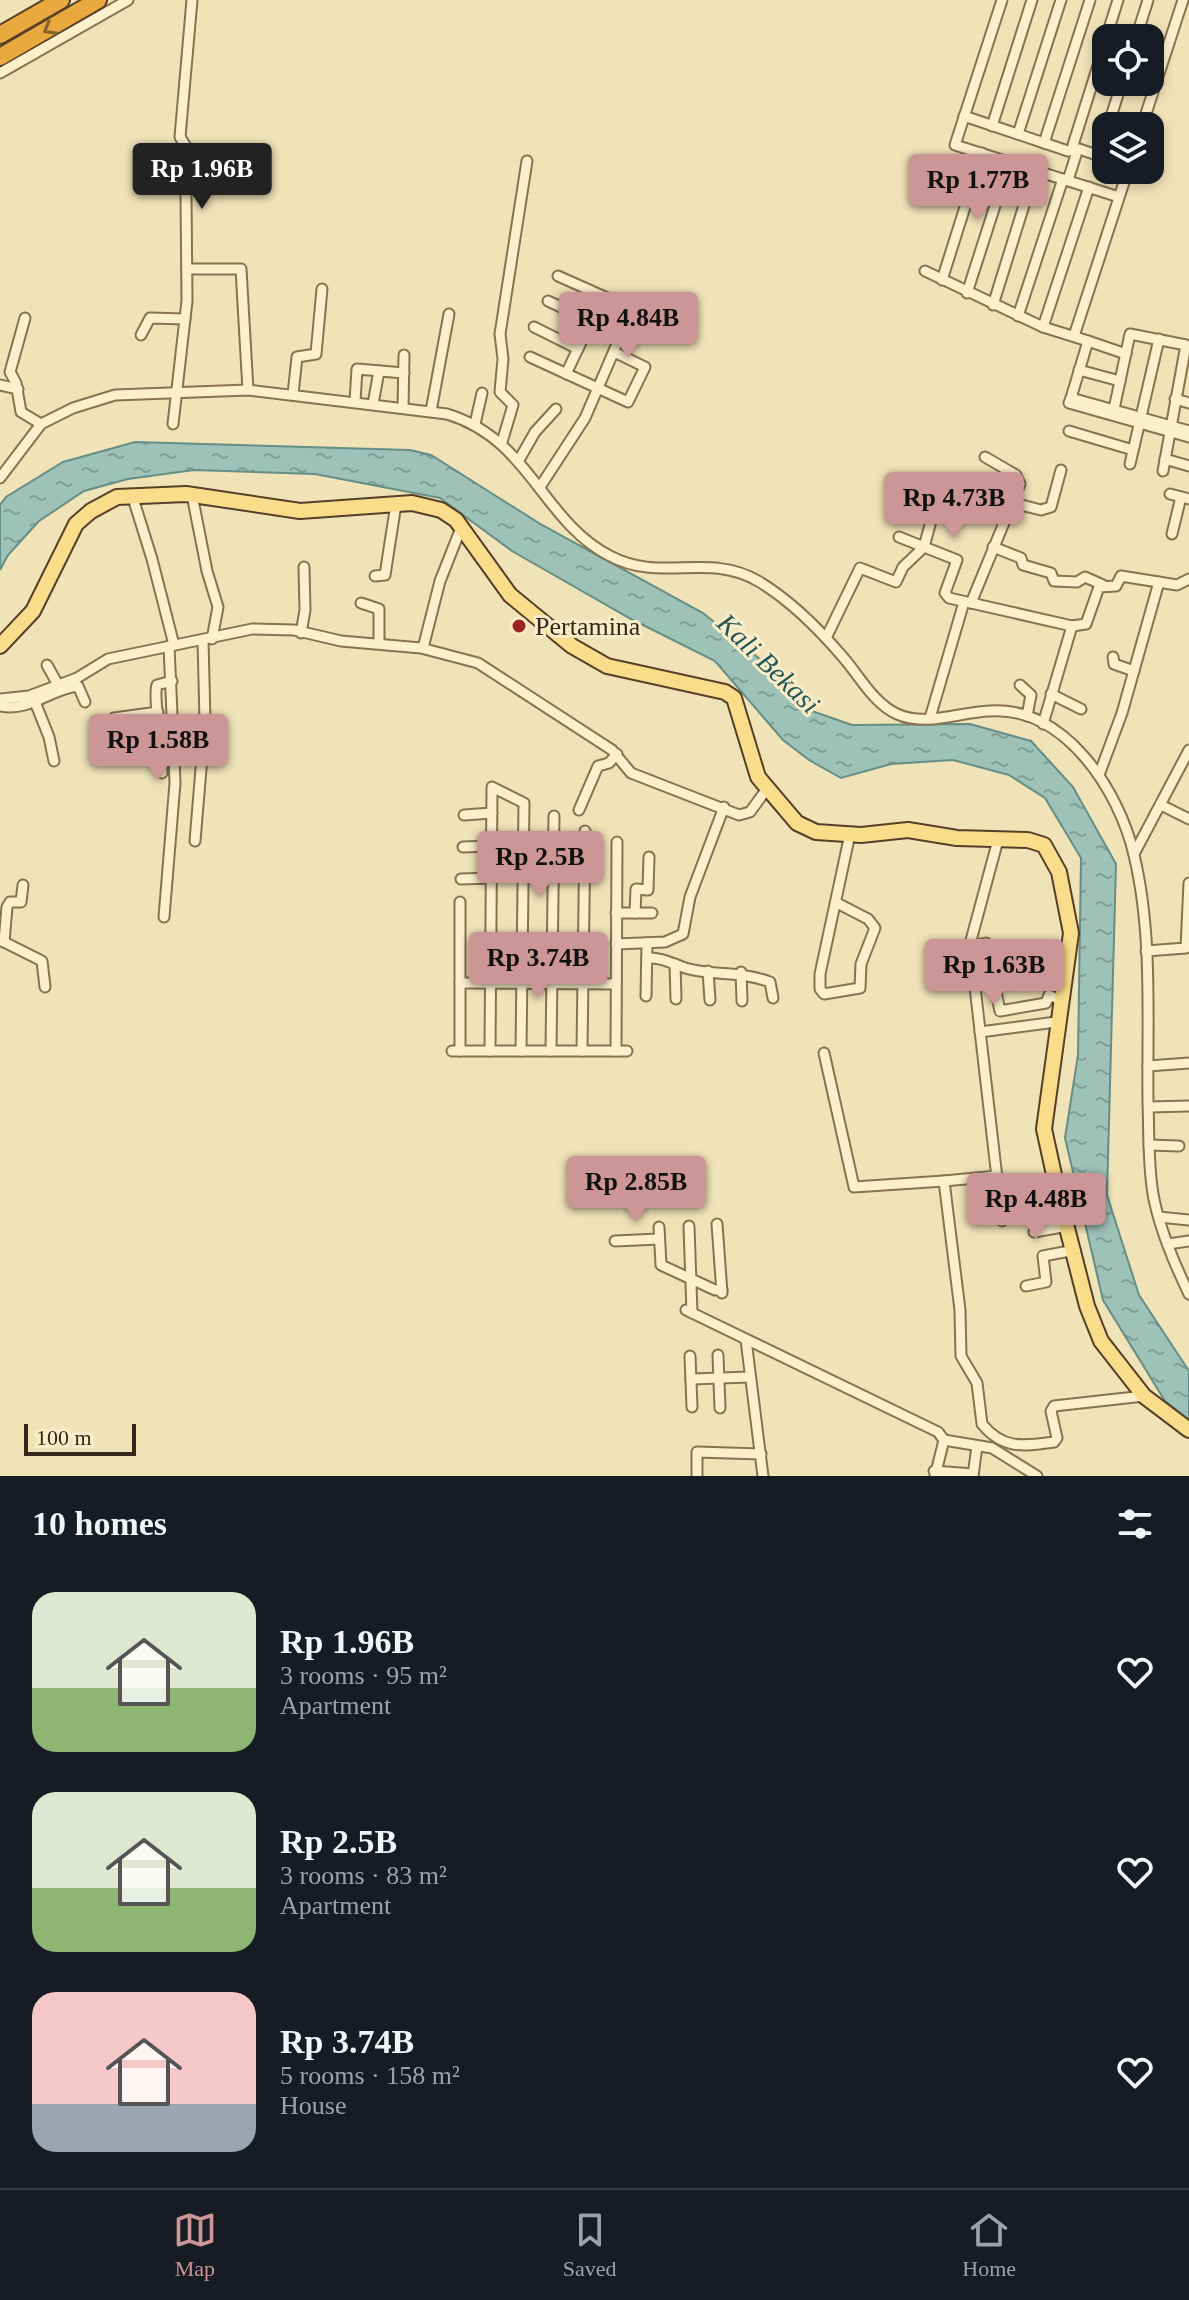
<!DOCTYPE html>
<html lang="en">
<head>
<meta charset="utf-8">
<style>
	:root { --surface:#171b24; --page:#20242c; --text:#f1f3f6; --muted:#9ea1a6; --line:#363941; --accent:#cb9695 }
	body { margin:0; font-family:Georgia,serif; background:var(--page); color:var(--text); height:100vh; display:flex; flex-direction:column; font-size:30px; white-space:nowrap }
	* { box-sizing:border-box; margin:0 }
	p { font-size:26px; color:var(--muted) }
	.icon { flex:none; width:44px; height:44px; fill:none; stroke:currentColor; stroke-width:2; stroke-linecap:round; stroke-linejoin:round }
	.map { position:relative; height:1476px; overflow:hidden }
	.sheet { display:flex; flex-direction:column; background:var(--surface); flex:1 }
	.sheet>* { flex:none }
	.fabs { position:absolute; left:1092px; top:24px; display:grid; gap:16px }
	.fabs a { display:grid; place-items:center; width:72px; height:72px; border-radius:16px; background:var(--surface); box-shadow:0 4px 12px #0003; font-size:40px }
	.scale { position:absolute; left:24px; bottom:20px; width:112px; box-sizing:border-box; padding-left:8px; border:4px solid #352819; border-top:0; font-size:22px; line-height:28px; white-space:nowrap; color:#352819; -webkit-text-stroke:6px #f8edc8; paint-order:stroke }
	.price { position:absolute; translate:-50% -68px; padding:0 18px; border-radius:8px; background:var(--accent); color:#111; font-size:26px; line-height:52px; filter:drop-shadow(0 2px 4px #0008) }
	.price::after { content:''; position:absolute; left:50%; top:48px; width:24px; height:18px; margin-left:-12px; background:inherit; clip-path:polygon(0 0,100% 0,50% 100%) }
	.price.active { background:#222; color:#fff }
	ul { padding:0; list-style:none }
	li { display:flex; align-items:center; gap:24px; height:200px; padding:0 32px }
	li span { display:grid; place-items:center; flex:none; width:224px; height:160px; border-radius:24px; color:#555 }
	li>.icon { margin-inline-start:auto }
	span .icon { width:96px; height:96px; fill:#fffc; stroke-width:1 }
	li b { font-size:34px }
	h2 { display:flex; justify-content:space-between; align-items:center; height:96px; padding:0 32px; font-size:34px }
	.tab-bar { display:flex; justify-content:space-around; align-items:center; height:112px; border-top:2px solid var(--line); background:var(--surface); font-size:22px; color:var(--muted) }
	.tab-bar a { display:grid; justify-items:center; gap:4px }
	.tab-bar .active { color:var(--accent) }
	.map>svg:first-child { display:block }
	.water { fill:url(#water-ripples); stroke:#658e86; stroke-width:2 }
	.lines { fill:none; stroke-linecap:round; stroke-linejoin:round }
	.minor-casing { stroke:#887252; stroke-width:13 }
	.primary-casing { stroke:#553f28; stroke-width:18 }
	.motorway-casing { stroke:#553f28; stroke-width:20 }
	.minor { stroke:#fcf0cc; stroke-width:9 }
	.primary { stroke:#f9dd8b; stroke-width:14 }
	.motorway { stroke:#eaa93f; stroke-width:16 }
	.oneway { stroke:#86622a }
	.poi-dot { fill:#9c241e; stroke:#f8edc8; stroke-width:3 }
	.labels { text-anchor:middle; stroke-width:6; stroke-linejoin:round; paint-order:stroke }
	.poi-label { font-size:26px; fill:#352819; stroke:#f8edc8; text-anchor:start }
	.water-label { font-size:28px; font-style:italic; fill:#275756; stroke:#f8edc8 }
</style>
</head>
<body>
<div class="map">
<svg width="1189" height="1476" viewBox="0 0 1189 1476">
	<defs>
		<pattern id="water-ripples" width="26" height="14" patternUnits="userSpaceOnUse" patternTransform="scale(2)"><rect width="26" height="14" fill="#9ec1b8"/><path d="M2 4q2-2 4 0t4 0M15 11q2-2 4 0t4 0" fill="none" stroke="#829d95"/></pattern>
	</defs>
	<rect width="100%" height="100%" fill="#f1e3b8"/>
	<!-- water -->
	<path class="water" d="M 135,442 L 410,450 L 431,455 L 542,525 L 703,613 L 776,672 L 806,709 L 852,725 L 970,724 L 1031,741 L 1073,787 L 1116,864 L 1107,1195 L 1139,1295 L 1189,1371 L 1189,1420 L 1165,1401 L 1103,1300 L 1065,1138 L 1078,1055 L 1081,858 L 1045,798 L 1009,775 L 953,760 L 891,764 L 841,778 L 809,760 L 783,740 L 715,661 L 631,619 L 512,551 L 440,498 L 315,474 L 194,470 L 128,479 L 84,491 L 39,521 L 8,555 L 0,570 L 0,505 L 6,497 L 63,462 Z"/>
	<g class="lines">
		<!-- minor casing -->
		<g class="minor-casing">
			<g id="minor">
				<path d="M 1002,0 L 955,145 L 1119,197"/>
				<path d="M 1106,38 L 1118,0"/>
				<path d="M 1136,38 L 1148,0"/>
				<path d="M 0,73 L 128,0"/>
				<path d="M 964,116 L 1068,151 L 1079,149 L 1106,158"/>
				<path d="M 992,126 L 1032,0"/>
				<path d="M 1108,126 L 1122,82"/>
				<path d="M 1142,126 L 1183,0"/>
				<path d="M 1018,134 L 1061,0"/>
				<path d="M 1044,143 L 1090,0"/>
				<path d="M 1099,155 L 1106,134"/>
				<path d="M 1068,180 L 1076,155 L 1073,145 L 1106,40"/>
				<path d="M 187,269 L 241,269 L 248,390"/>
				<path d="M 925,271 L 1043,327 L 1088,341 L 1071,398"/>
				<path d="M 942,280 L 982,153"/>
				<path d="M 967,293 L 1009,162"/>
				<path d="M 548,301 L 591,321"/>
				<path d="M 993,305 L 1035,170"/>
				<path d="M 1018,316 L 1063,179"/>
				<path d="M 25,318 L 10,372 L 16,383 L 21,412 L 41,424"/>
				<path d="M 534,327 L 578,349"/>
				<path d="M 1043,327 L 1089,187"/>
				<path d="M 141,335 L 150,318 L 185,319"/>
				<path d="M 1074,336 L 1128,170"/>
				<path d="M 1088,341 L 1126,354"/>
				<path d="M 530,357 L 628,402 L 645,367 L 614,352"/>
				<path d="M 1079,370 L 1120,381"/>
				<path d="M 566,374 L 603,296"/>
				<path d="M 0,385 L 18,389"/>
				<path d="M 293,394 L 297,357 L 316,354 L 322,289"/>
				<path d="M 1175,399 L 1189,403"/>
				<path d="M 355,401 L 357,369 L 404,373"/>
				<path d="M 373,404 L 379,371"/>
				<path d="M 403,408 L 404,355"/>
				<path d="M 1114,409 L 1130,334 L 1186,345 L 1163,471"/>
				<path d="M 431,411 L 449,314"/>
				<path d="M 173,424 L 187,301 L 186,196 L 194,159 L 180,137 L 192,0"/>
				<path d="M 475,424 L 482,393"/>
				<path d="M 1069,431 L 1133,450"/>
				<path d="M 1189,431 L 1071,398 L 1069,403 L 1189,437"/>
				<path d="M 502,442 L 513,405 L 500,392 L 503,359 L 500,334 L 527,161"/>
				<path d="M 1165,459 L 1189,466"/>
				<path d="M 519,460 L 535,432 L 556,409"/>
				<path d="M 1130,464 L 1159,339"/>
				<path d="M 0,478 L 41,424 L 73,408 L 115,395 L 248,390 L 447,414 C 530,439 542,521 610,556 C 661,583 708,552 758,581 C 790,600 818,628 842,656 C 859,675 873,703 897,714 C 925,727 960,712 989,711 C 1064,705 1119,790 1134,855 C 1153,934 1147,1020 1148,1101 C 1149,1131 1148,1164 1153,1194 C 1159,1228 1174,1263 1189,1294"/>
				<path d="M 941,484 L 924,547 L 957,560 L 945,593 L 949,598 L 1072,626 L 1086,624 L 1099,587 L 1116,586 L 1121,576 L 1177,585 L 1189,579"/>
				<path d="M 540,487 L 585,418 L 632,309 L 558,276"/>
				<path d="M 1170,494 L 1189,499"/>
				<path d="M 132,495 L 152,559 L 174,645"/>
				<path d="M 192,495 L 207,571 L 218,607 L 212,639"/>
				<path d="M 1013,503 L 1041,510 L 1051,507 L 1061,470"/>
				<path d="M 1172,534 L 1181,497"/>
				<path d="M 993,547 L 1021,558 L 1023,565 L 1051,573 L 1054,581 L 1077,582 L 1085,577 L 1103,585"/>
				<path d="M 375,576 L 385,575 L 396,504"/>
				<path d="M 361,603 L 379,609 L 379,642"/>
				<path d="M 971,603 L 1020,484 L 1016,475 L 985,457"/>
				<path d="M 301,633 L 305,610 L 304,567"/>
				<path d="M 826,638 L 860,568 L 896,582 L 903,567 L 924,547 L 899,537"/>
				<path d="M 423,648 L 440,581 L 461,528"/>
				<path d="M 1113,657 L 1114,664 L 1134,671"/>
				<path d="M 47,665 L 57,683"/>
				<path d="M 1020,685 L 1031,695 L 1027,716"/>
				<path d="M 1051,694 L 1081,709"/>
				<path d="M 0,699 L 29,696 L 77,678 L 108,659 L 252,629 L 294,630 L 341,641 L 421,648 L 478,663 L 612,750 L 631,773 L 739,815 L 750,812 L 766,790"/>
				<path d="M 35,702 L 49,737 L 54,761"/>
				<path d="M 0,706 C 30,712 50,689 78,686 L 85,702"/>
				<path d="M 114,718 L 158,712"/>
				<path d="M 930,718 L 964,602"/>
				<path d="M 1043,724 L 1072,626"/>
				<path d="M 162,773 C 162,757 153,693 157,685 L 172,681"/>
				<path d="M 1099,775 L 1122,713 L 1159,582"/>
				<path d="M 1161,805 L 1189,819"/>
				<path d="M 579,810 L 598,766 L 609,763 L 617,754"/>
				<path d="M 464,815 L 492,813"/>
				<path d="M 998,840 L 970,944 L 1002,1221"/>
				<path d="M 195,841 L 205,721 L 203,640"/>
				<path d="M 463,847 L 492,846"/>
				<path d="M 1134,854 L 1189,750"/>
				<path d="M 461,879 L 492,878"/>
				<path d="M 837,903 L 868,919 L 875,928 L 861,964 L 860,988 L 824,994 L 820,989 L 820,974 L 850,834"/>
				<path d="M 616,913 L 652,913"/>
				<path d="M 635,913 L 636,889 L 648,890 L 649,857"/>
				<path d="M 164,917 L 175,783 L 169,646"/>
				<path d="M 0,940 L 42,961 L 45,987"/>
				<path d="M 4,942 L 7,907 L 10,902 L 21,902 L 23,885"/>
				<path d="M 616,944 L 665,942 L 683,934 L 690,897 L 724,807"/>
				<path d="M 1146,951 L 1186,948 L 1189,883"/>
				<path d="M 938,953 L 986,943 L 1000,1011 L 1046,1003 L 1049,995 L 1060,1000"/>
				<path d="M 647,958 C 663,957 674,965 689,969 C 717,976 741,971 770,982 L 773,998"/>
				<path d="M 675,964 L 676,999"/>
				<path d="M 708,971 L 710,1000"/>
				<path d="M 741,972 L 742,1001"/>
				<path d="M 460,983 L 616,984"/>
				<path d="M 646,996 L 647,943"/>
				<path d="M 980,1032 L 1056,1022"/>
				<path d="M 452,1051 L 627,1051"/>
				<path d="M 460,1051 L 460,902"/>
				<path d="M 490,1051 L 492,787 L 524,803 L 521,1051"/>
				<path d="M 551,1051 L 554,816"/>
				<path d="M 582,1051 L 585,831"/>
				<path d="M 616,1051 L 617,842"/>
				<path d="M 824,1053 L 854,1187 L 944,1181"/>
				<path d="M 1148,1066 L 1189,1063"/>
				<path d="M 1149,1107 L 1189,1106"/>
				<path d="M 1149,1145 L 1179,1146"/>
				<path d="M 997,1176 L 944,1181 L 960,1310 L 961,1356 L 977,1383 L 982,1424 C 1003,1450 1024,1446 1054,1442 L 1057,1438 L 1051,1411 L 1054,1406 L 1144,1396"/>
				<path d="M 1159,1217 L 1189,1220"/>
				<path d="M 717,1224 L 722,1293"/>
				<path d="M 689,1226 L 692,1313"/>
				<path d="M 659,1227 L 661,1265 L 715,1290 L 722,1290"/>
				<path d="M 1034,1232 L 1068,1226"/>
				<path d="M 615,1241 L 659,1239"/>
				<path d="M 1168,1244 L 1189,1241"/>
				<path d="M 1026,1286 L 1046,1282 L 1043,1256 L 1075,1250"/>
				<path d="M 686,1310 L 938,1432 L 944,1440"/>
				<path d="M 746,1340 L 763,1476"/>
				<path d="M 718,1355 L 720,1408"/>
				<path d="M 690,1356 L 692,1407"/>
				<path d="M 691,1379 L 750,1377"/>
				<path d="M 934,1471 L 973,1474"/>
				<path d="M 697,1476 L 697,1452 L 761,1454"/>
				<path d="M 935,1476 L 944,1440 L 992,1448 L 1037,1476"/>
				<path d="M 973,1476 L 977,1446"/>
			</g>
		</g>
		<!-- primary casing -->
		<g class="primary-casing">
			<path id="primary" d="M 0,646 L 33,611 L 76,524 L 91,511 L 117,497 L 186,494 L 300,511 L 412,503 L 441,510 L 456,520 L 510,595 L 572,646 L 607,666 L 725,692 L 734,698 L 758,777 L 797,823 L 816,832 L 861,835 L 908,830 L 957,838 L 1028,840 L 1044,845 L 1059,872 L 1071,933 L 1044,1129 L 1058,1193 L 1087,1306 L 1101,1341 L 1144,1396 L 1189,1430"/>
		</g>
		<!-- motorway casing -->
		<g class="motorway-casing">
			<g id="motorway">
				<path d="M 0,35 L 61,0"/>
				<path d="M 0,57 L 98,0"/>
			</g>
		</g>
		<!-- minor -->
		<use href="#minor" class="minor"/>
		<!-- primary -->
		<use href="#primary" class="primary"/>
		<!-- motorway -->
		<use href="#motorway" class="motorway"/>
	</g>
	<!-- one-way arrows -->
	<defs><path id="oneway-chevron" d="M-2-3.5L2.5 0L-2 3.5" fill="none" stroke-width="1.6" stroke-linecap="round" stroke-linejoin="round" transform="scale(2)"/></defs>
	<use class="oneway" href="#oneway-chevron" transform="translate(49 29) rotate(150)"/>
	<!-- markers -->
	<circle class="poi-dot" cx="519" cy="626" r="8"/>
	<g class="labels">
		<!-- poi labels -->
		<g class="poi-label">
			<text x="535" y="635">Pertamina</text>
		</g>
		<!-- water labels -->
		<g class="water-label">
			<text transform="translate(769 663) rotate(44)" y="10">Kali Bekasi</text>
		</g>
	</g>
</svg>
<div class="fabs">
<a><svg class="icon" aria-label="locate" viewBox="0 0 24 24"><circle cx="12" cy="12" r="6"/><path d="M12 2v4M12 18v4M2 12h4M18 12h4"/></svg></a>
<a><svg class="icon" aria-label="layers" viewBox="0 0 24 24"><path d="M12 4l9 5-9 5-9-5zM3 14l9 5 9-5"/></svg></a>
</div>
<div class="scale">100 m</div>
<b class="price active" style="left:202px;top:211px">Rp 1.96B</b>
<b class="price" style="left:978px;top:222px">Rp 1.77B</b>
<b class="price" style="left:628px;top:360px">Rp 4.84B</b>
<b class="price" style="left:954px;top:540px">Rp 4.73B</b>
<b class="price" style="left:158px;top:782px">Rp 1.58B</b>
<b class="price" style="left:540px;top:899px">Rp 2.5B</b>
<b class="price" style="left:538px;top:1000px">Rp 3.74B</b>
<b class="price" style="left:994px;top:1007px">Rp 1.63B</b>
<b class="price" style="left:636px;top:1224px">Rp 2.85B</b>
<b class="price" style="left:1036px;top:1241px">Rp 4.48B</b>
</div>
<section class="sheet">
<h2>10 homes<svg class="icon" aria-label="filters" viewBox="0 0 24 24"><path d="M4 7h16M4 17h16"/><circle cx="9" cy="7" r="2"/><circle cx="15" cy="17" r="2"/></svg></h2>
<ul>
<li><span style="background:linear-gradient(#dfe7d0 60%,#8fb573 0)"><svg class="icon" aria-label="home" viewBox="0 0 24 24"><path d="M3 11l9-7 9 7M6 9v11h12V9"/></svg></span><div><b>Rp 1.96B</b><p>3 rooms · 95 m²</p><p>Apartment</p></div><svg class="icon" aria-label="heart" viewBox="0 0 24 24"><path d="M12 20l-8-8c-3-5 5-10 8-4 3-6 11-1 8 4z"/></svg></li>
<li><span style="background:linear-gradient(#dfe7d0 60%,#8fb573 0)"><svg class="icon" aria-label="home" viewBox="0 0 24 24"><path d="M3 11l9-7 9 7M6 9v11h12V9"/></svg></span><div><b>Rp 2.5B</b><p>3 rooms · 83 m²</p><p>Apartment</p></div><svg class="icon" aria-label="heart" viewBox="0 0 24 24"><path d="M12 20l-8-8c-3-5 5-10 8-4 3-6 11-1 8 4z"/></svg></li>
<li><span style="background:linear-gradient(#f6c9c9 70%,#9aa5b1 0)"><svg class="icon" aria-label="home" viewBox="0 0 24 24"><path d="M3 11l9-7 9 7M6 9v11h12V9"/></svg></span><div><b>Rp 3.74B</b><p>5 rooms · 158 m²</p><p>House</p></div><svg class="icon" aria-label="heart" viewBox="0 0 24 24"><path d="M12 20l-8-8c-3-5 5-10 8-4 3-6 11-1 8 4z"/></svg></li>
</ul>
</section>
<nav class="tab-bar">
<a class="active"><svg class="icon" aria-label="map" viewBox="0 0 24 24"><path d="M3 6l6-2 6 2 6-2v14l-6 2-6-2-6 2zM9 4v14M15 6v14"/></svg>Map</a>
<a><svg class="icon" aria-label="saved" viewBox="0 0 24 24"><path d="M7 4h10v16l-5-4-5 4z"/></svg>Saved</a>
<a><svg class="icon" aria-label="home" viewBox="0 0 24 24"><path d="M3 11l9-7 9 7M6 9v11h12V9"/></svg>Home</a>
</nav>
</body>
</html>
